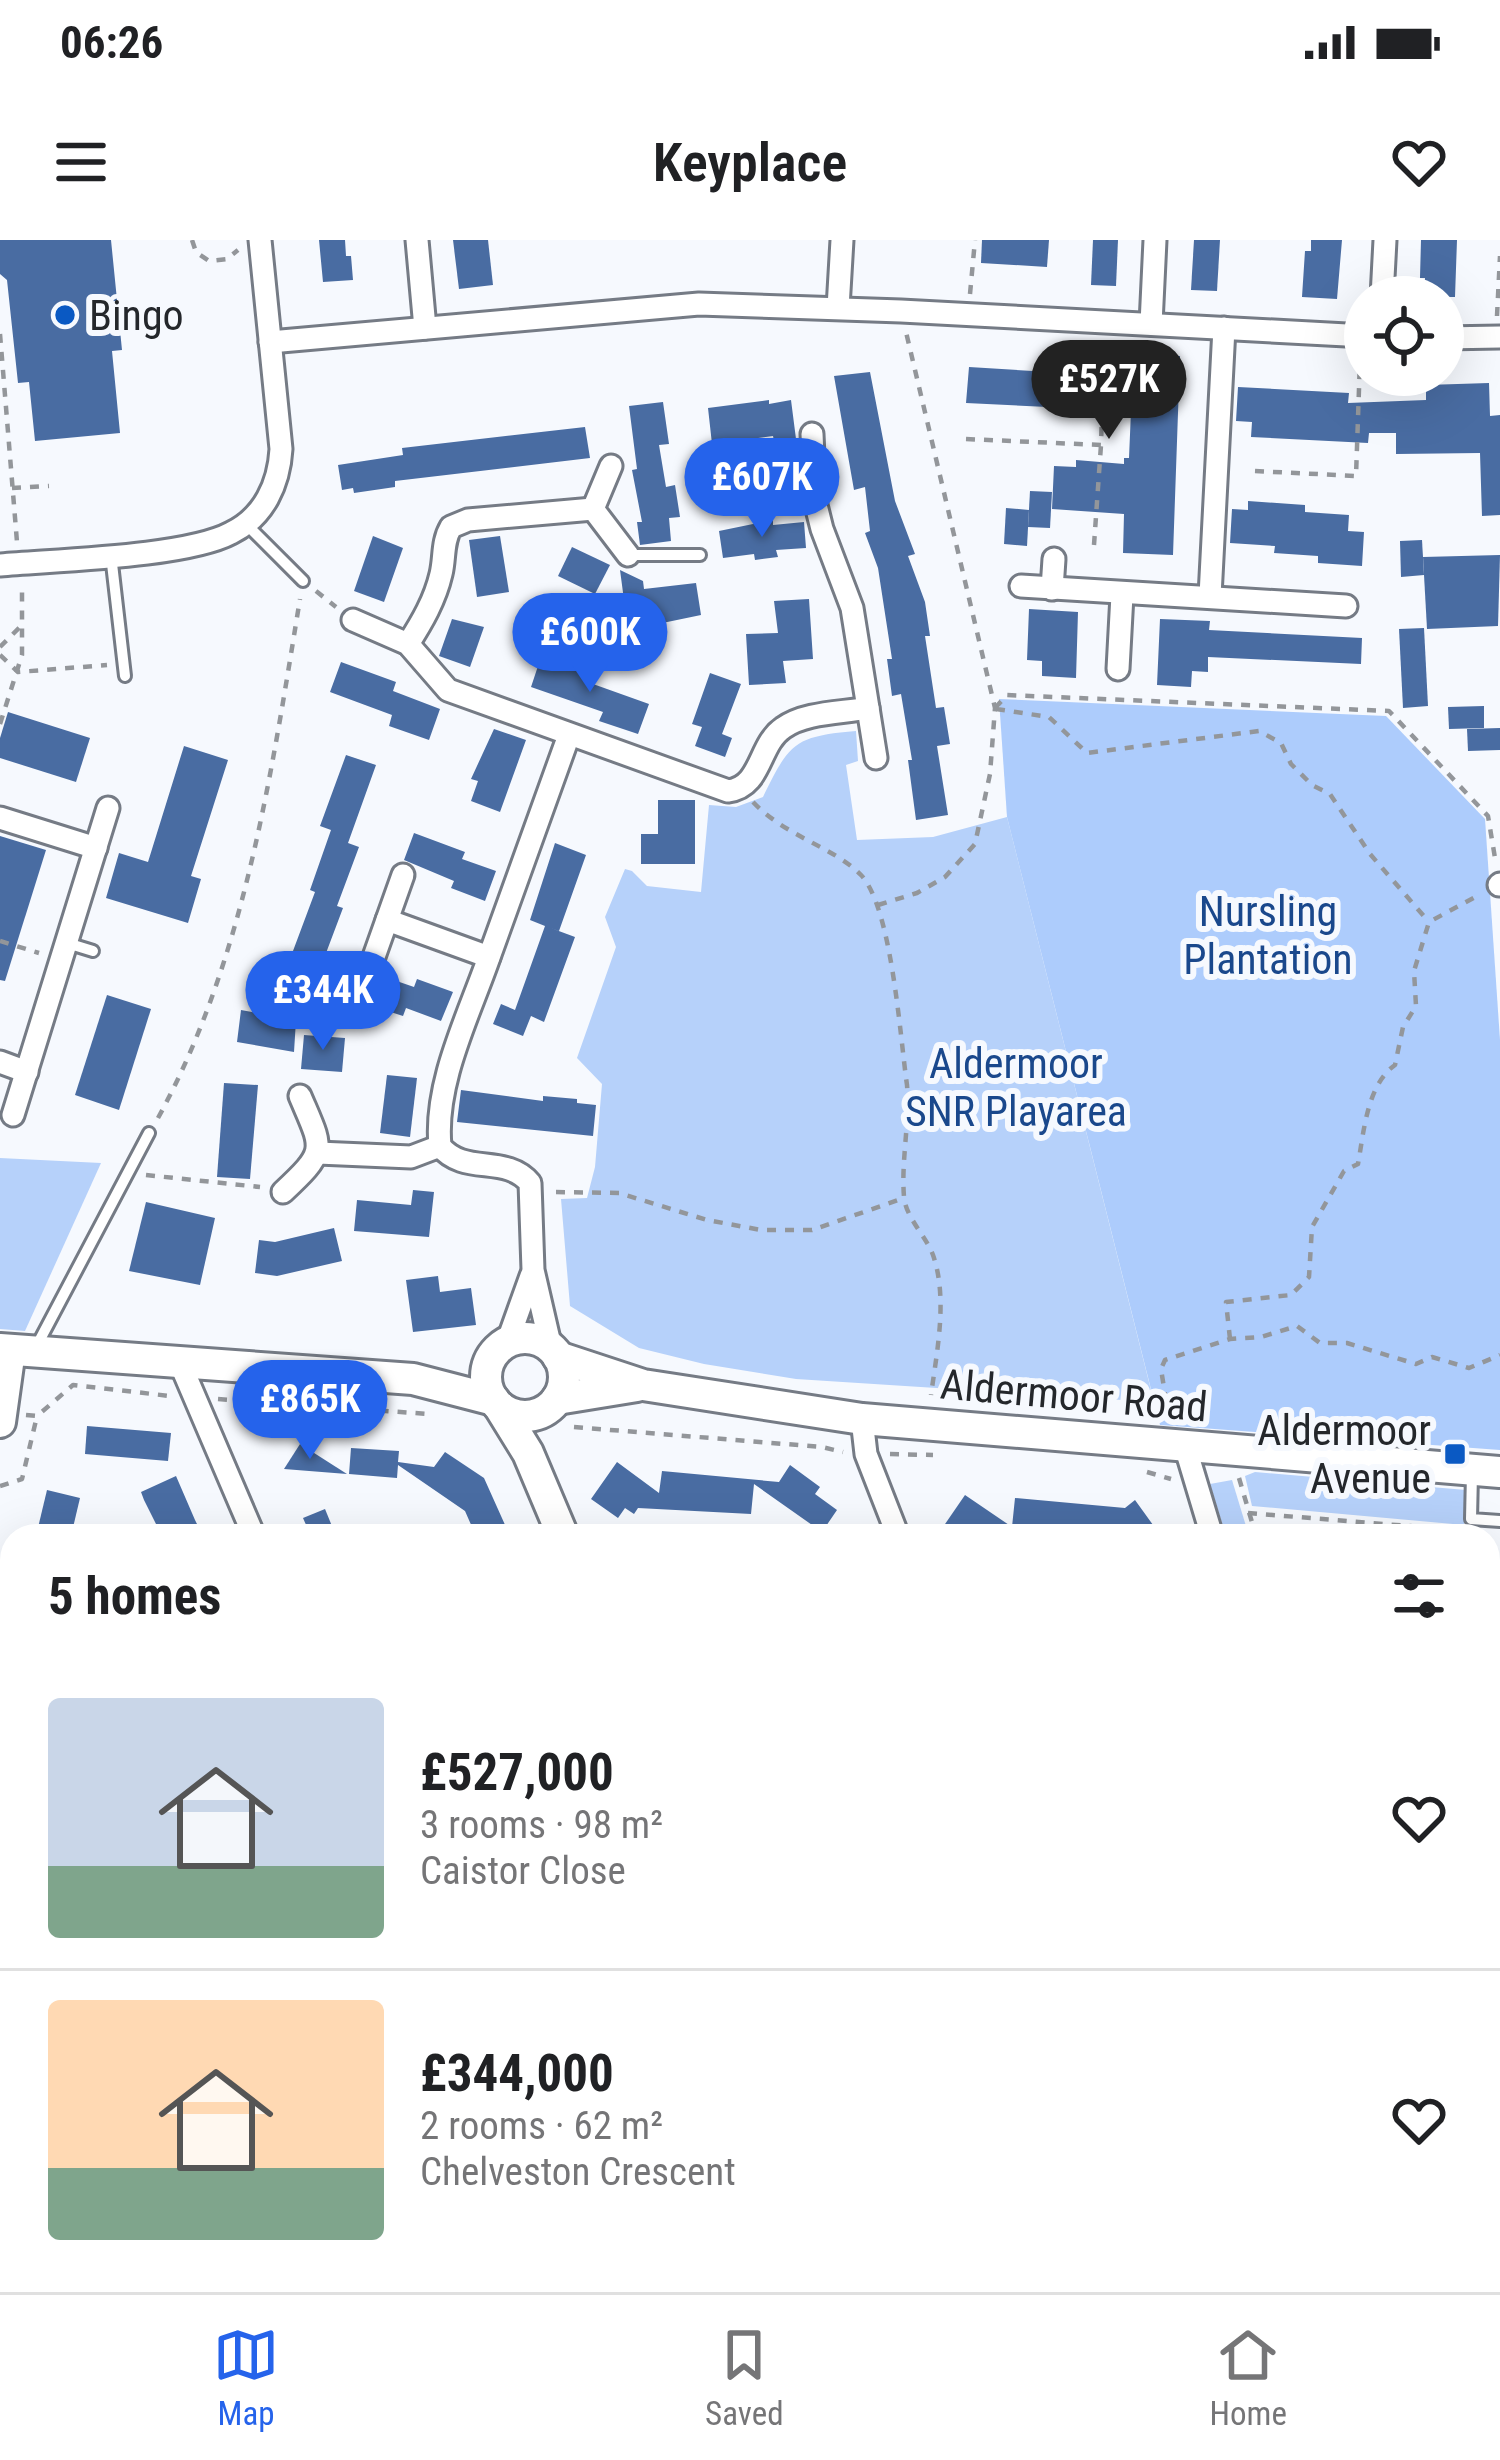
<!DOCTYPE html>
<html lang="en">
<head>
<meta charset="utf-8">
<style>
	:root { --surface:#fff; --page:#f6f6f6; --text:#202124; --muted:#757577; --line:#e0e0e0; --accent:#2563eb }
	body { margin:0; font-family:"Roboto Condensed",sans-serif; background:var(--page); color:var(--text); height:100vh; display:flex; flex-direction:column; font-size:45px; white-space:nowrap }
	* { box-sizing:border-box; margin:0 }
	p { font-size:39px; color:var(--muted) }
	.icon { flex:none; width:66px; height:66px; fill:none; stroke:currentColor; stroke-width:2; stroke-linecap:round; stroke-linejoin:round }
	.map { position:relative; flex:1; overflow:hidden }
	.details { position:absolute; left:0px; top:1284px; width:1500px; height:768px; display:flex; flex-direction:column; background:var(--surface); border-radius:36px 36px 0 0; box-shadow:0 12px 48px #0002 }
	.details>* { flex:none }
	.fabs { position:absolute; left:1344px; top:36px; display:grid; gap:24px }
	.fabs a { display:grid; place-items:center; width:120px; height:120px; border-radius:50%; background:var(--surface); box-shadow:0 12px 48px #0002; font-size:60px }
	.price { position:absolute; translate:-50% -102px; padding:0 27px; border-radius:42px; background:var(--accent); color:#fff; font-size:39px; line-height:78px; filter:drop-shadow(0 3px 6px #0008) }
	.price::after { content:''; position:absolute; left:50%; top:72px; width:36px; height:27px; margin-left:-18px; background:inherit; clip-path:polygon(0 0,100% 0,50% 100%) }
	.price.on { background:#222; color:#fff }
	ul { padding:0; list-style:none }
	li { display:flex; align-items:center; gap:36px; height:300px; padding:0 48px }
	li+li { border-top:3px solid var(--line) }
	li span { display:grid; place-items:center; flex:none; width:336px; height:240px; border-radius:12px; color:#555 }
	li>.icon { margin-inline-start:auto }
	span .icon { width:144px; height:144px; fill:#fffc; stroke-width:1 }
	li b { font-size:51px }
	h2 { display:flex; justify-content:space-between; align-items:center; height:144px; padding:0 48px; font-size:51px }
	.status { display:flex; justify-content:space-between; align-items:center; height:84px; padding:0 60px; background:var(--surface); direction:ltr }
	.status svg { height:33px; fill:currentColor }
	header { display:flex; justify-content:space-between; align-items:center; height:156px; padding:0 48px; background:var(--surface); font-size:54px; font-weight:600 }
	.tabs { display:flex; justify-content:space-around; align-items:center; height:168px; border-top:3px solid var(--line); background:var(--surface); font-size:33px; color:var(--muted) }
	.tabs a { display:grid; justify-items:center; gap:6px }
	.tabs .on { color:var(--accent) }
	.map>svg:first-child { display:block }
	.green { fill:#b6d1fa }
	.forest { fill:#adccfc }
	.building { fill:#496ca2 }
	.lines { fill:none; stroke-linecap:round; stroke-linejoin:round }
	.lane-casing { stroke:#757b85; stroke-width:16 }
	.street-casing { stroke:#757b85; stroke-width:27 }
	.secondary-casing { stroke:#757b85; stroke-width:36 }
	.path { stroke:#93969a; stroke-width:4.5; stroke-dasharray:9 9; stroke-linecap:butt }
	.lane { stroke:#fff; stroke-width:10 }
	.street { stroke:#fff; stroke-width:21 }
	.secondary { stroke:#fff; stroke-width:30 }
	.poi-dot { fill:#0a59c3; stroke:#f6f9fe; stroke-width:4.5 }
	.labels { text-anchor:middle; stroke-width:12; stroke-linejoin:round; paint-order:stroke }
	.poi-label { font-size:42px; fill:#24272b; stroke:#f6f9fe; text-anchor:start }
	.park-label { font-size:42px; fill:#1a488c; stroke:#f6f9fe }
	.street-label { font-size:42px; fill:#24272b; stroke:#f6f9fe }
</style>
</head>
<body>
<div class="status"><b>06:26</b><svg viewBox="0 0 49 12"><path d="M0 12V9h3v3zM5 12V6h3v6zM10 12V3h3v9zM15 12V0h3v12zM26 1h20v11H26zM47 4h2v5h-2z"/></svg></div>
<header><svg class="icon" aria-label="menu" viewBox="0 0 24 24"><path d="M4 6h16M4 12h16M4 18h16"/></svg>Keyplace<svg class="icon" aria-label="heart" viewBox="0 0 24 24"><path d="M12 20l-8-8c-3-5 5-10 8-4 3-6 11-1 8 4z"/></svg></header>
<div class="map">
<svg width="1500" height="2052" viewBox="0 0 1500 2052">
	<rect width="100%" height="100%" fill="#f6f9fe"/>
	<!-- green -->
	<g class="green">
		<path d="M 856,491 L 858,521 L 846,525 L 857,600 L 933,597 L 1007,577 L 1154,1162 L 796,1139 L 704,1124 L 639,1108 L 570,1066 L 561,959 L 587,958 L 595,927 L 602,844 L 577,818 L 616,707 L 605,677 L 625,629 L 632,631 L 647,646 L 701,652 L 709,565 L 736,567 L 763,557 C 789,503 795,496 856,491 Z"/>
		<path d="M 0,918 L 101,923 L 25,1091 L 0,1089 Z"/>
		<path d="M 1255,1232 L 1466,1250 L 1464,1285 L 1252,1266 L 1245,1236 Z"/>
		<path d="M 1232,1240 L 1249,1296 L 1226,1296 L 1210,1244 Z"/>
	</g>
	<!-- forest -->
	<path class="forest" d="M 999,459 L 1386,476 L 1485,579 L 1500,800 L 1500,1210 L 1160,1185 L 1007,577 Z"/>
	<!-- building -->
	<g class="building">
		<path d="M 0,0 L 111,0 L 122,110 L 112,111 L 120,193 L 35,201 L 29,142 L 18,143 L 7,40 L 0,34 Z"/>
		<path d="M 319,0 L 345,0 L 346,16 L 351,16 L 353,40 L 323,42 Z"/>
		<path d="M 453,0 L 488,0 L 493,45 L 459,49 Z"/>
		<path d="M 982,0 L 1049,0 L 1047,27 L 981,23 Z"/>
		<path d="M 1093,0 L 1118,0 L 1116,46 L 1091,45 Z"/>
		<path d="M 1194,0 L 1220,0 L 1217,51 L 1191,50 Z"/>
		<path d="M 1311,0 L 1342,0 L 1337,59 L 1302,57 L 1305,11 L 1311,11 Z"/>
		<path d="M 1421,0 L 1457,0 L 1455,57 L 1424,57 L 1425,38 L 1420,38 Z"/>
		<path d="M 1146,115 L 1180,116 L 1173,315 L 1123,313 L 1124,274 L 1052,269 L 1054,226 L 1076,227 L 1076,220 L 1124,224 L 1124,218 L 1129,218 L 1131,171 L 966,163 L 969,127 L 1130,137 L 1130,130 L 1146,130 Z"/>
		<path d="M 870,132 L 895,261 L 915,314 L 908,316 L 925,362 L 930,396 L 925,396 L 936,468 L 944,467 L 950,504 L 937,506 L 948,575 L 916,580 L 908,520 L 912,520 L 901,454 L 892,456 L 887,419 L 892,419 L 878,328 L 865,293 L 870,291 L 865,247 L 854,250 L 834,136 Z"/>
		<path d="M 1489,143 L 1490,176 L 1500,175 L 1500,275 L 1482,276 L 1480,213 L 1396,214 L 1396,193 L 1369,193 L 1368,203 L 1251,197 L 1252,182 L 1236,181 L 1238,147 L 1349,153 L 1348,163 L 1426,160 L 1426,145 Z"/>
		<path d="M 769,160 L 769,164 L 791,160 L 796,199 L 774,201 L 773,196 L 712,204 L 708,168 Z"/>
		<path d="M 663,162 L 669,204 L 659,205 L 666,247 L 675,245 L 680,277 L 669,278 L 671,301 L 640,305 L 637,282 L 642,282 L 632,230 L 637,229 L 629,166 Z"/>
		<path d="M 585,187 L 590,218 L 395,241 L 395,247 L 354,253 L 353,248 L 342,250 L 338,225 L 403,215 L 402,208 Z"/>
		<path d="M 1030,251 L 1052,252 L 1050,288 L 1028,287 Z"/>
		<path d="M 1248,261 L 1305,265 L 1305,272 L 1349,275 L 1348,291 L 1364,292 L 1362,326 L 1318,323 L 1318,316 L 1274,313 L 1275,306 L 1230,303 L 1232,269 L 1248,270 Z"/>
		<path d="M 1006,268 L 1029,270 L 1027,306 L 1004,304 Z"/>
		<path d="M 773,280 L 773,285 L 804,282 L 806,308 L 776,310 L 778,317 L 755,320 L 754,314 L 723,318 L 719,291 Z"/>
		<path d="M 373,296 L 403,308 L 384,362 L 354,351 Z"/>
		<path d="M 500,296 L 509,352 L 477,357 L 469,300 Z"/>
		<path d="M 1422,300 L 1424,335 L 1401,337 L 1400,301 Z"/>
		<path d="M 572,307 L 610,325 L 595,354 L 558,336 Z"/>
		<path d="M 1500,315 L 1498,386 L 1427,389 L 1423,317 Z"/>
		<path d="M 620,330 L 643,341 L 644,349 L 696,343 L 701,375 L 648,386 L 646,372 L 626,375 Z"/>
		<path d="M 809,359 L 813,419 L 783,421 L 786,443 L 749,445 L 746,394 L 778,393 L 774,361 Z"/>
		<path d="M 1029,369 L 1078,372 L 1076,438 L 1042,436 L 1042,421 L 1027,420 Z"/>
		<path d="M 452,379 L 484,387 L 470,427 L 439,416 Z"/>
		<path d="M 1160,379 L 1210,381 L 1209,390 L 1362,398 L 1361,424 L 1208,417 L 1208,432 L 1192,431 L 1191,447 L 1157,445 Z"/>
		<path d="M 1424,388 L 1428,466 L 1403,468 L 1399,389 Z"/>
		<path d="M 541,417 L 596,436 L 593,444 L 649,464 L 638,494 L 599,481 L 603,472 L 531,447 Z"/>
		<path d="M 341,422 L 396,442 L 393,451 L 440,469 L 429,500 L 389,486 L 392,475 L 330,452 Z"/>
		<path d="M 710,433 L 741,444 L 722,494 L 732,498 L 725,517 L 695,506 L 702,487 L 692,484 Z"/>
		<path d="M 1484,466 L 1484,488 L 1449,489 L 1448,467 Z"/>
		<path d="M 8,472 L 90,498 L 76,542 L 0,518 L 0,498 Z"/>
		<path d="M 1500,488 L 1500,510 L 1468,511 L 1467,489 Z"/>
		<path d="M 494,489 L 526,500 L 500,572 L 471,561 L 478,541 L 471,539 Z"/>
		<path d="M 184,506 L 228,520 L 191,636 L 201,639 L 188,683 L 106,658 L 119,613 L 148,622 Z"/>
		<path d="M 346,515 L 376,525 L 348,603 L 359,607 L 337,666 L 343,668 L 317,737 L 287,727 L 315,652 L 310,650 L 331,590 L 320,586 Z"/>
		<path d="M 658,560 L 695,560 L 695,624 L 641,624 L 641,594 L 658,594 Z"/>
		<path d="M 414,593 L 465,612 L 462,619 L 496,631 L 485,661 L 451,648 L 454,641 L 404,620 Z"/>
		<path d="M 0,596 L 46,610 L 5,741 L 0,740 Z"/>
		<path d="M 555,603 L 586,615 L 559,691 L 548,687 L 575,697 L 544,782 L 531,776 L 523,796 L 493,784 L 501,764 L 515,770 L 545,686 L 530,680 Z"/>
		<path d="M 382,736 L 414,747 L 417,739 L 453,752 L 441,781 L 406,768 L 403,776 L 372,766 Z"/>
		<path d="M 107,755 L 151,769 L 119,870 L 75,855 Z"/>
		<path d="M 241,770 L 296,780 L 294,812 L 237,802 Z"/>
		<path d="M 304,795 L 345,798 L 342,832 L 301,829 Z"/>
		<path d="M 387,835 L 417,838 L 410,897 L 380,893 Z"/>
		<path d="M 224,843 L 258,845 L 250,939 L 217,937 Z"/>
		<path d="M 461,850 L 543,861 L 543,856 L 577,859 L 577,863 L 596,865 L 593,896 L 457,882 Z"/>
		<path d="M 413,950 L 434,952 L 429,997 L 354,991 L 357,960 L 411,965 Z"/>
		<path d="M 146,962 L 215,978 L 200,1045 L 129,1031 Z"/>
		<path d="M 334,988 L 342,1021 L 277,1036 L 255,1033 L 259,1000 L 275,1002 Z"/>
		<path d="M 438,1036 L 440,1052 L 471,1048 L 476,1085 L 413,1092 L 406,1040 Z"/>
		<path d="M 87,1186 L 171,1193 L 168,1221 L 85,1214 Z"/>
		<path d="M 300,1204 L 347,1234 L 284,1229 Z"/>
		<path d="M 351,1208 L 399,1211 L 398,1222 L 434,1227 L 445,1212 L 484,1238 L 510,1296 L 476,1296 L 465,1271 L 398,1225 L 397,1238 L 349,1234 Z"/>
		<path d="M 617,1222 L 659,1253 L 662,1231 L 779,1242 L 790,1225 L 820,1247 L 815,1254 L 837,1270 L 822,1292 L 754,1244 L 751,1274 L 638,1268 L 634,1274 L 625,1268 L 618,1278 L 591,1259 Z"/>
		<path d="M 176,1236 L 195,1280 L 203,1296 L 162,1296 L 144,1260 L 141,1252 Z"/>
		<path d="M 47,1250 L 80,1258 L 71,1296 L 36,1296 Z"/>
		<path d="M 965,1255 L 1012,1287 L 1015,1258 L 1125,1268 L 1135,1260 L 1161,1296 L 955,1296 L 943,1287 Z"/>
		<path d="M 325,1269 L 336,1296 L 311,1296 L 303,1278 Z"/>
	</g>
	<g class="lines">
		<!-- lane casing -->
		<g class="lane-casing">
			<g id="lane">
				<path d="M 246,284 L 303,341"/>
				<path d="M 111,315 L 125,436"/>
				<path d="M 628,315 L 700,315"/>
				<path d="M 67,703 L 93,711"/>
				<path d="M 35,1109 L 149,893"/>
				<path d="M 1472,1233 L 1471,1279 L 1500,1281"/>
				<path d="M 1496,1890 L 1500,1890"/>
			</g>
		</g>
		<!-- street casing -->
		<g class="street-casing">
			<g id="street">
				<path d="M 417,0 L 425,88"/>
				<path d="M 1382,57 L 1385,0"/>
				<path d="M 838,68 L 842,0"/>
				<path d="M 1151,84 L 1155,0"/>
				<path d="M 1443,98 L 1500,97"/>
				<path d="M 270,102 L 699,64 L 901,71 L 1365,96"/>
				<path d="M 812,194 L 815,261 L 822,289 L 852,368 L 876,518"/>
				<path d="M 611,226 L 593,269 L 628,315"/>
				<path d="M 716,245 L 812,235"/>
				<path d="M 0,325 C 56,320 186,317 231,293 C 264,277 279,244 281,209 L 260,0"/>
				<path d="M 1021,346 L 1346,366"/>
				<path d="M 1052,349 L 1054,319"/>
				<path d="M 1210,356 L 1224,88"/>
				<path d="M 353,380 L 408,404 L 448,450 L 728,551 C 762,547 758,505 783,488 C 805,472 842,473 868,468"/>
				<path d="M 408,404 C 422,382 435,360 441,334 C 445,318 442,302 451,287 L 468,280 L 593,269"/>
				<path d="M 1118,429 L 1122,355"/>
				<path d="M 0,578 L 96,608"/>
				<path d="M 1499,645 L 1500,644"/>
				<path d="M 387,680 L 489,717"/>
				<path d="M 370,728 L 403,635"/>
				<path d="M 0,822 L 27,832"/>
				<path d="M 13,875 L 108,568"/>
				<path d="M 318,913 L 411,917 L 440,906"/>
				<path d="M 283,952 C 328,910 323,910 300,856"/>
				<path d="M 507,1103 L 531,1036"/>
				<path d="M 551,1108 L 533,1030 L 530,943 C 506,914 464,936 440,906 C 434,844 468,777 488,720 C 515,645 542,570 569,495"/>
				<path d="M 180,1123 L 254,1296"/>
				<path d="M 862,1179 L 866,1214 L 898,1296"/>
				<path d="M 1185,1206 L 1212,1296"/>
				<path d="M 0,1420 L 12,1444"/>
				<path d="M 1488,1635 L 1500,1632"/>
				<path d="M 277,2040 L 282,2052"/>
				<path d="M 1150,2040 L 1150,2052"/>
				<path d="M 1163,2040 L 1267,2052"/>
				<path d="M 102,2052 L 105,2040"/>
			</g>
		</g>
		<!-- secondary casing -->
		<g class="secondary-casing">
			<g id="secondary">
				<circle cx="525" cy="1137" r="39"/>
				<path d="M 0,1109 L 413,1139 L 494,1160"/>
				<path d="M 558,1117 L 643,1145 L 862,1179 L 1500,1232"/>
				<path d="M 557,1159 L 637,1146"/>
				<path d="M 499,1166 L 528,1213 L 563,1296"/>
				<path d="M 0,1182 L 10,1110"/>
				<path d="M 875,2040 L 878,2052"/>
			</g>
		</g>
		<!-- path -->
		<g class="path">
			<path d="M 192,0 L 196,12 L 209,21 L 227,19 L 238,10"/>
			<path d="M 970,54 L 975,0"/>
			<path d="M 1497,76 L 1500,16"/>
			<path d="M 0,94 L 17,302"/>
			<path d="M 966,199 L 1101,205 L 1104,105"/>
			<path d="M 1255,231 L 1356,236 L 1360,120"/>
			<path d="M 12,248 L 49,246"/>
			<path d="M 1094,305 L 1101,205"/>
			<path d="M 316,351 L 336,367"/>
			<path d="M 0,407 L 21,386"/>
			<path d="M 0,415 L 18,432 L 107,425"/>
			<path d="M 995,468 L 1007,455 L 1389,471 L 1488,576 L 1496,624"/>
			<path d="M 996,469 L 1049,477 L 1087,513 L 1259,491 L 1281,503 L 1291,524 L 1312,545 L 1330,554 L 1370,614 L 1429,682"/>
			<path d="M 0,484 L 22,415 L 22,349"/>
			<path d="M 753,562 C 786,597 834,607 861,635 C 892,668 900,797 907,845 C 910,882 901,920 904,957 C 906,978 926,996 933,1015 C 948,1058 937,1111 931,1155"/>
			<path d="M 878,665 L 917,653 L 945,637 L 975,604 L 990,534 L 995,468 L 906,92"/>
			<path d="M 0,701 L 39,713"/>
			<path d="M 158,878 C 245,719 271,535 300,359"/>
			<path d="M 146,935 L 260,947"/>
			<path d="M 556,952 L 619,953 L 707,980 L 761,990 L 812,990 L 904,958"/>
			<path d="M 1230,1099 L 1226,1062 L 1291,1055 L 1309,1037 L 1312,987 L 1344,931 L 1358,924 C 1364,891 1367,845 1395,825 L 1403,787 L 1416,766 L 1414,731 L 1429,682 L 1481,654"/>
			<path d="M 218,1159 L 428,1174"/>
			<path d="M 26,1175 L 37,1176 L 73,1145 L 170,1156"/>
			<path d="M 1169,1179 L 1161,1129 L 1165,1120 L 1230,1099 L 1261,1097 L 1297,1086 L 1320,1103 L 1347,1103 L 1416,1124 L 1432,1117 L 1469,1128 L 1500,1115"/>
			<path d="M 574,1187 L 822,1207 L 843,1212"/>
			<path d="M 890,1214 L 933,1215"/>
			<path d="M 1147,1232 L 1171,1239"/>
			<path d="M 1239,1238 L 1256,1296"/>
			<path d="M 0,1246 L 22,1239 L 37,1176"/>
			<path d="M 1248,1273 L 1458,1290"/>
			<path d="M 0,1362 L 12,1361"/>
			<path d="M 585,2040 L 588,2052"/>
			<path d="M 1436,2052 L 1437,2040"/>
		</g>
		<!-- lane -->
		<use href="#lane" class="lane"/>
		<!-- street -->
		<use href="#street" class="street"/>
		<!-- secondary -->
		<use href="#secondary" class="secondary"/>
	</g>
	<!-- markers -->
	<g class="poi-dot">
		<circle cx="65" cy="75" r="12"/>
		<rect x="1443" y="1202" width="24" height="24" rx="6"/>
	</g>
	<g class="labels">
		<!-- poi labels -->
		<g class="poi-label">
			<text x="89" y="90">Bingo</text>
			<text x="1431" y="1205" text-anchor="end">Aldermoor<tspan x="1431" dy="48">Avenue</tspan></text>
		</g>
		<!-- park labels -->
		<g class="park-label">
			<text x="1268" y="686">Nursling<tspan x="1268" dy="48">Plantation</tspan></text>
			<text x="1016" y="838">Aldermoor<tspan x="1016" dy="48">SNR Playarea</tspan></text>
		</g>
		<!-- street labels -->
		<g class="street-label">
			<text transform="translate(1074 1155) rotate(5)" y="15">Aldermoor Road</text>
		</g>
	</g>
</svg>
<div class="fabs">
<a><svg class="icon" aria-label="locate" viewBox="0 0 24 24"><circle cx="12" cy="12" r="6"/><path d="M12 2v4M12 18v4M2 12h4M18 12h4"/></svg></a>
</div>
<b class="price on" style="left:1109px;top:202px">£527K</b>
<b class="price" style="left:762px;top:300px">£607K</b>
<b class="price" style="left:590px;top:455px">£600K</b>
<b class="price" style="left:323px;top:813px">£344K</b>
<b class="price" style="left:310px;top:1222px">£865K</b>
<section class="details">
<h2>5 homes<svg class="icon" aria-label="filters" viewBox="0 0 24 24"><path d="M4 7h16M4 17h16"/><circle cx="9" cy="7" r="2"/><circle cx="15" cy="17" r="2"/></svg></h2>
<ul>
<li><span style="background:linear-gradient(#c9d6e8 70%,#7fa58c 0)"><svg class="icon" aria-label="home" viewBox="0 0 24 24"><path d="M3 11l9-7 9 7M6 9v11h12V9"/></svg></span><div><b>£527,000</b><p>3 rooms · 98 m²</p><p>Caistor Close</p></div><svg class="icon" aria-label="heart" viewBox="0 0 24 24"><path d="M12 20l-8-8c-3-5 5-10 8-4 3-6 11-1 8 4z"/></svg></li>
<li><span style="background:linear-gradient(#ffd9b3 70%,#7fa58c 0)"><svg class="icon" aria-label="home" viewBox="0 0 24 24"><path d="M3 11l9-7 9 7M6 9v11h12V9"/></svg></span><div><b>£344,000</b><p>2 rooms · 62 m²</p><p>Chelveston Crescent</p></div><svg class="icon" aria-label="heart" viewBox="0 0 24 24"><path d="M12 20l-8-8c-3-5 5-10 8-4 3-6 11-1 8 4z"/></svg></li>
</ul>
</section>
</div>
<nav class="tabs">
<a class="on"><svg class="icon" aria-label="map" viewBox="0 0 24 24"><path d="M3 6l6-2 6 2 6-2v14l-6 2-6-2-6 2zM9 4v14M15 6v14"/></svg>Map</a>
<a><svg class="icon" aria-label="saved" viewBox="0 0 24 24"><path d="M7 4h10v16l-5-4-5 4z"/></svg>Saved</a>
<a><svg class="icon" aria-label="home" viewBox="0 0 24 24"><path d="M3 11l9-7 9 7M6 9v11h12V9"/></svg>Home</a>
</nav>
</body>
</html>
